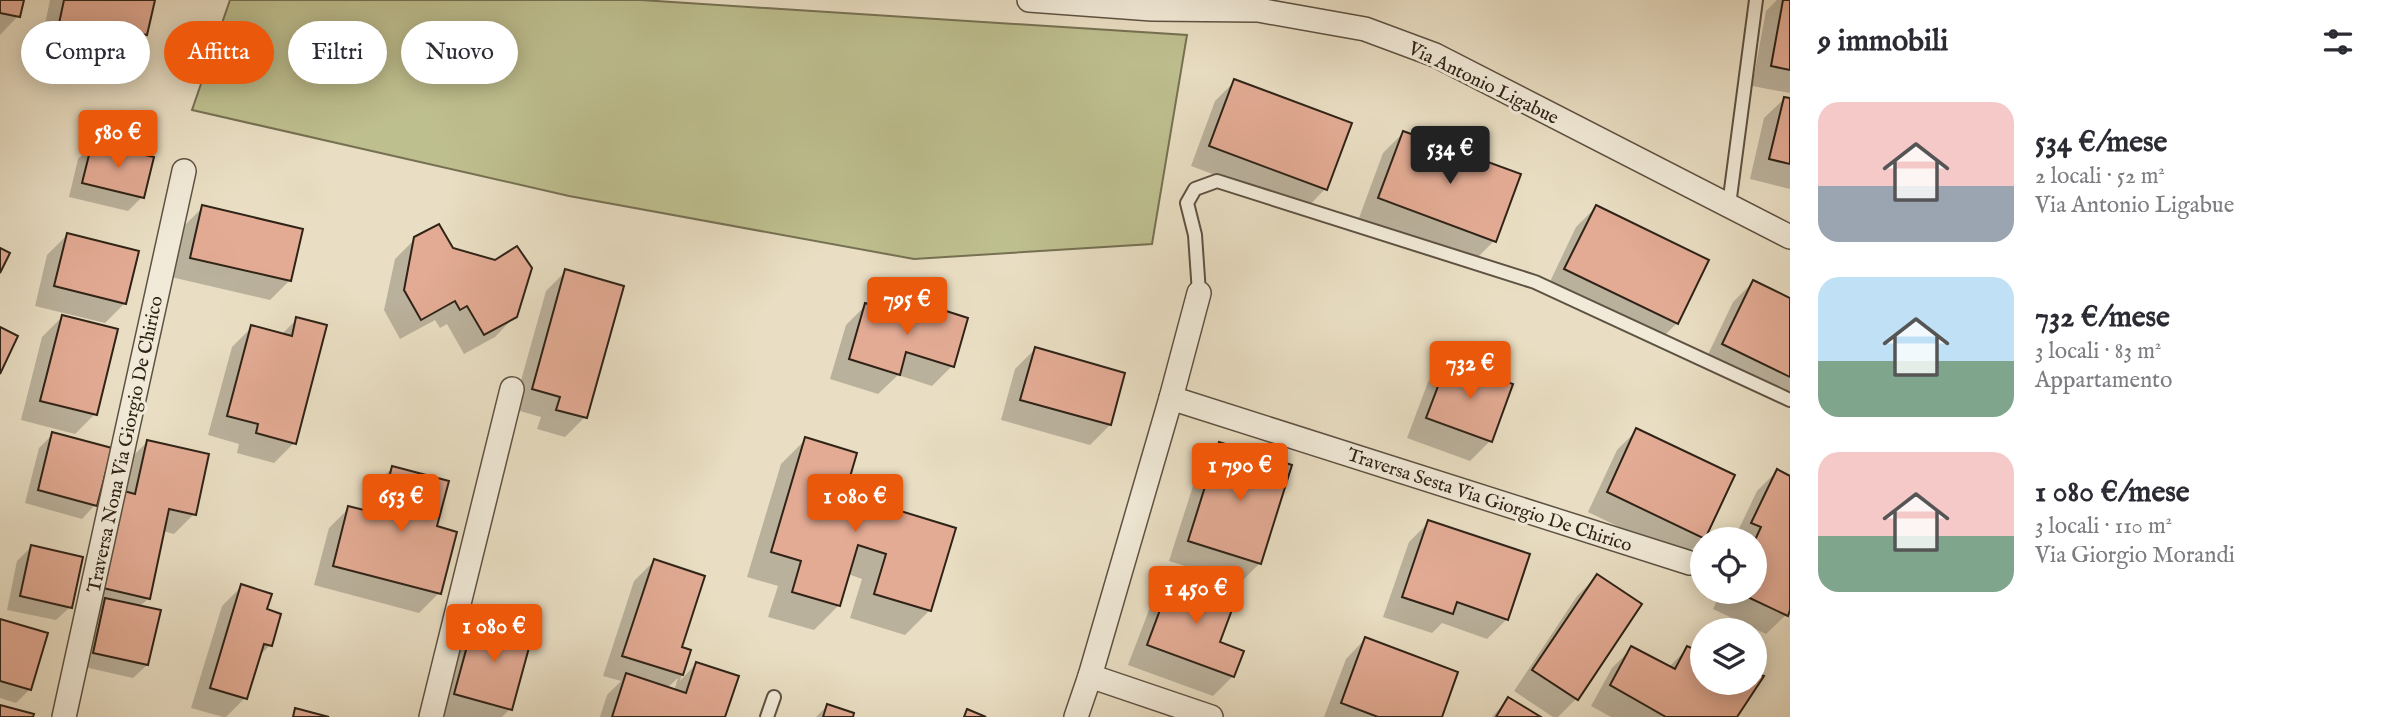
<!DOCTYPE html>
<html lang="it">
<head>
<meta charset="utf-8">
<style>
	:root { --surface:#fff; --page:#f7f7f7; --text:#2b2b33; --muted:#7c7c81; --accent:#ea580c }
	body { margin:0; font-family:"IM FELL English",serif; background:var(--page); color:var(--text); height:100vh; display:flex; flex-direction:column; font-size:26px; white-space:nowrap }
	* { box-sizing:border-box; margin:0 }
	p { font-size:23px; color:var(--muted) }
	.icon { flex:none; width:38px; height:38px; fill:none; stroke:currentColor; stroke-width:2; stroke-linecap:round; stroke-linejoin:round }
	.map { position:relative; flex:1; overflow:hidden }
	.sheet { display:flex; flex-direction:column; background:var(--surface); width:595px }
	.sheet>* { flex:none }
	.hud { position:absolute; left:21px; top:21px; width:665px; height:63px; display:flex; gap:14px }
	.tools { position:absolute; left:1690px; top:527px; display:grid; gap:14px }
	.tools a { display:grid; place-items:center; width:77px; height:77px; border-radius:50%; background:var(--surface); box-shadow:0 4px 18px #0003; font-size:35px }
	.price { position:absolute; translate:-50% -60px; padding:0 16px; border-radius:7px; background:var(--accent); color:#fff; font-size:23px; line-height:46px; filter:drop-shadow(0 2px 4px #0008) }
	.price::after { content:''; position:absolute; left:50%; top:42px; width:21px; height:16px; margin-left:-10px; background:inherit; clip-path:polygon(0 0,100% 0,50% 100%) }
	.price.selected { background:#222; color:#fff }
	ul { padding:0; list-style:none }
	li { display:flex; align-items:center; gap:21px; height:175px; padding:0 28px }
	li span { display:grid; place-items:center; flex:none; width:196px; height:140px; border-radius:21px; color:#555 }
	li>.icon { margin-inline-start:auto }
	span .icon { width:84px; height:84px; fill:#fffc; stroke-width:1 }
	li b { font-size:30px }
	h2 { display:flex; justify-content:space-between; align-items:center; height:84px; padding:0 28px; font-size:30px }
	.chip { padding:0 24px; border-radius:32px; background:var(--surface); box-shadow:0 4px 18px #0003; font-size:24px; line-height:63px }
	.chip.selected { background:var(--accent); color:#fff }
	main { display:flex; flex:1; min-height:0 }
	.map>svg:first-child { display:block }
	.green { fill:#bebf8f; stroke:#767153; stroke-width:2 }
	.shadow { fill:#0003; fill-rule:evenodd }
	.building { fill:#e3ab94; stroke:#2f2317; stroke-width:2 }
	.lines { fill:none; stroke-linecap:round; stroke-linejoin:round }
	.service-casing { stroke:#5e5242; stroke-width:16 }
	.minor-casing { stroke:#5e5242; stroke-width:26 }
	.service { stroke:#f1ead8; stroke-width:12 }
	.minor { stroke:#f1ead8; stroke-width:23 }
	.labels { text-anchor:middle; stroke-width:6; stroke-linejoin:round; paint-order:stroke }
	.street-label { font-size:19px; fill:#2f2317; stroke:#f1ead8 }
</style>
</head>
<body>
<main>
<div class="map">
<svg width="1790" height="717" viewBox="0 0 1790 717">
	<rect width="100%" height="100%" fill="#e9dec3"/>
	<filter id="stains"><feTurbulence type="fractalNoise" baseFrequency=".00286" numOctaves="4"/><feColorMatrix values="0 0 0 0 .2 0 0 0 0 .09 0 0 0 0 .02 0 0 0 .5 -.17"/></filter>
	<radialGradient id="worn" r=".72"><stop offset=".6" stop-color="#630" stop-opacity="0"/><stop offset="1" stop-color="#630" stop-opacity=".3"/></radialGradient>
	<!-- green -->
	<path class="green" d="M 230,0 L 641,0 L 1187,35 L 1152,244 L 914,259 L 569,196 L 192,110 Z"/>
	<!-- shadow -->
	<g class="shadow">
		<path d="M 0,0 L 22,0 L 18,16 L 0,35 Z"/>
		<path d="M 50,0 L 153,0 L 146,34 L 126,54 L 93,47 L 83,58 L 40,48 Z"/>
		<path d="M 1777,0 L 1790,0 L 1790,93 L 1752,86 L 1766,11 Z"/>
		<path d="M 1235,81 L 1325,189 L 1306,209 L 1191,166 L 1215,101 Z"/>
		<path d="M 1784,99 L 1790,100 L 1790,189 L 1750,179 L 1764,118 Z"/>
		<path d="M 1403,133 L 1494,241 L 1474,261 L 1359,218 L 1383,153 Z"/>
		<path d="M 92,145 L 142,197 L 128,211 L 69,197 L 78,159 Z"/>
		<path d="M 203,207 L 290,280 L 270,300 L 171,277 L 183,227 Z"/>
		<path d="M 1596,207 L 1677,323 L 1657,343 L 1546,290 L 1576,227 Z"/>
		<path d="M 67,235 L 125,303 L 105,323 L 35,306 L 47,255 Z"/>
		<path d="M 415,239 L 452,250 L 515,316 L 495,337 L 464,354 L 447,324 L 440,328 L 435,320 L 400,339 L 384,310 L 395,259 Z"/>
		<path d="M 566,271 L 585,417 L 565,437 L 537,429 L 541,417 L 513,409 L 546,291 Z"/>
		<path d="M 1753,282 L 1790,300 L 1790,406 L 1703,365 L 1733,302 Z"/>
		<path d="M 866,305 L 909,318 L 921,305 L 952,366 L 932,386 L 898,375 L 878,394 L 830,379 L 846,325 Z"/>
		<path d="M 62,317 L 95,414 L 75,434 L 21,420 L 42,337 Z"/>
		<path d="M 297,319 L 325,326 L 294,443 L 274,463 L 237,453 L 239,444 L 208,435 L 232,347 L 252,327 L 281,335 Z"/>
		<path d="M 1035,349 L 1110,425 L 1090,445 L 1001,420 L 1015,369 Z"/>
		<path d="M 1448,362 L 1490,441 L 1470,461 L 1407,438 L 1428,382 Z"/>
		<path d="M 1637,430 L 1703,538 L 1683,558 L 1588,512 L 1617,450 Z"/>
		<path d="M 53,434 L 95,505 L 82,519 L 25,503 L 39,448 Z"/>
		<path d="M 806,439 L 843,495 L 930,610 L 905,635 L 850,618 L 862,579 L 848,574 L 839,605 L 814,630 L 768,617 L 778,586 L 747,577 L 781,464 Z"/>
		<path d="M 147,442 L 194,514 L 174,534 L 163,531 L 149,598 L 139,607 L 147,665 L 133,678 L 80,666 L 127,462 Z"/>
		<path d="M 1220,444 L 1260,563 L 1240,583 L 1169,561 L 1200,464 Z"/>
		<path d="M 392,468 L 435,528 L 439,593 L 419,613 L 314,585 L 329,528 L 349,508 L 366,512 L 372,488 Z"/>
		<path d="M 1777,471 L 1790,478 L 1790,606 L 1786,615 L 1766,634 L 1713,609 L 1721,592 L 1755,592 L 1755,539 L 1734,539 L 1757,491 Z"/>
		<path d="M 1429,522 L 1507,619 L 1487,639 L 1442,623 L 1432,633 L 1383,617 L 1409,542 Z"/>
		<path d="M 31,547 L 70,607 L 56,620 L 7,610 L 17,561 Z"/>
		<path d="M 654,561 L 680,648 L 689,651 L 680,681 L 696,664 L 724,717 L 600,717 L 607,695 L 621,681 L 603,676 L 634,581 ZM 678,678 L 674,691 L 667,688 Z"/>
		<path d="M 1597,576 L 1639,605 L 1576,699 L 1558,717 L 1553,717 L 1514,691 L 1577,596 Z"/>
		<path d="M 1174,577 L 1217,643 L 1233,676 L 1213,696 L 1128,665 L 1154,597 Z"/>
		<path d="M 242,586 L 265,610 L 270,645 L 257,658 L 245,698 L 226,717 L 223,717 L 191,708 L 222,606 Z"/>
		<path d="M 475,619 L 510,709 L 502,717 L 446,717 L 435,714 L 455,639 Z"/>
		<path d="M 0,621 L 30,689 L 16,703 L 0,698 Z"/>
		<path d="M 1365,639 L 1440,717 L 1324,717 L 1346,659 Z"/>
		<path d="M 1632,648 L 1668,668 L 1687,649 L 1703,682 L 1755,682 L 1761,677 L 1735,717 L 1611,717 L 1591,706 L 1612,668 Z"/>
		<path d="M 1508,699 L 1538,717 L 1492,717 Z"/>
		<path d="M 827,706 L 851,717 L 816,717 Z"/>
	</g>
	<!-- building -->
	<g class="building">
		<path d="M 0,0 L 24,0 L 20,17 L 0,13 Z"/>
		<path d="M 64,0 L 155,0 L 147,35 L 107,27 L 105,38 L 58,28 Z"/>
		<path d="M 1783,0 L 1790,0 L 1790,70 L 1771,66 Z"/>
		<path d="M 1234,79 L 1352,123 L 1327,190 L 1209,146 Z"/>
		<path d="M 1784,97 L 1790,98 L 1790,164 L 1769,159 Z"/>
		<path d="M 1403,131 L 1521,174 L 1496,242 L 1378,198 Z"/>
		<path d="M 92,143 L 154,157 L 144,198 L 82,183 Z"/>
		<path d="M 202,205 L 303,229 L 291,281 L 190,258 Z"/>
		<path d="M 1596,205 L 1709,260 L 1678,324 L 1564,269 Z"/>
		<path d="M 439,224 L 453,248 L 495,260 L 517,246 L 532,268 L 517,317 L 484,335 L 467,306 L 460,310 L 455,301 L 421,320 L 404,290 L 414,237 Z"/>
		<path d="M 67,233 L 139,251 L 126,304 L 54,286 Z"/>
		<path d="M 0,248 L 10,253 L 0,273 Z"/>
		<path d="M 565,269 L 624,286 L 587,418 L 556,410 L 560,397 L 532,389 Z"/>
		<path d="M 1753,280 L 1790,298 L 1790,377 L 1722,344 Z"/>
		<path d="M 865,303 L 916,318 L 921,303 L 968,318 L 954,367 L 906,352 L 900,375 L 849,359 Z"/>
		<path d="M 62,315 L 118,329 L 97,415 L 40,401 Z"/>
		<path d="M 296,317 L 327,325 L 296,444 L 256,433 L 258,424 L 227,416 L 251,325 L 292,336 Z"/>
		<path d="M 0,327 L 18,336 L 0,374 Z"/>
		<path d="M 1035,347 L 1125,373 L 1111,425 L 1020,400 Z"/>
		<path d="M 1448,360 L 1513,384 L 1492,442 L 1426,418 Z"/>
		<path d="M 1636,428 L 1735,475 L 1705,539 L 1607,492 Z"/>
		<path d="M 52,432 L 112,448 L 97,506 L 38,490 Z"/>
		<path d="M 805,437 L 857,453 L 845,494 L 956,528 L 931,611 L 874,594 L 886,554 L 858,545 L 840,606 L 792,592 L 801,561 L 771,552 Z"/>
		<path d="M 147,440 L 209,454 L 196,515 L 169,509 L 150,599 L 103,588 L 124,491 L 135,494 Z"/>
		<path d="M 1219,442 L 1292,465 L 1261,564 L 1188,541 Z"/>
		<path d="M 392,466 L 449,481 L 437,526 L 457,532 L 441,594 L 333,566 L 348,506 L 380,514 Z"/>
		<path d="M 1777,469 L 1790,476 L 1790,610 L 1788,616 L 1737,592 L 1755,592 L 1755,540 L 1761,527 L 1751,523 Z"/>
		<path d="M 1428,520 L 1530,554 L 1508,620 L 1457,602 L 1453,614 L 1402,597 Z"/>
		<path d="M 31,545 L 83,557 L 72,608 L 20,596 Z"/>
		<path d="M 654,559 L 705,576 L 682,647 L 691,650 L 683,675 L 622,656 Z"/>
		<path d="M 1597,574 L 1642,604 L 1578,700 L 1532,670 Z"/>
		<path d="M 1173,575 L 1236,599 L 1220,642 L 1244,651 L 1234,677 L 1147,645 Z"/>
		<path d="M 241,584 L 272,594 L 267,609 L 281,614 L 272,646 L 264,644 L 247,699 L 210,688 Z"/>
		<path d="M 105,598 L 161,610 L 148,665 L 93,653 Z"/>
		<path d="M 475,617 L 533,633 L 512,710 L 454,694 Z"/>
		<path d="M 0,619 L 48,633 L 31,690 L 0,681 Z"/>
		<path d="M 1365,637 L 1458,672 L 1442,717 L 1378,717 L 1341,703 Z"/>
		<path d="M 1631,646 L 1675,669 L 1687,646 L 1703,653 L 1703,682 L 1755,682 L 1755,673 L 1764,676 L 1737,717 L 1666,717 L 1610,685 Z"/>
		<path d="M 696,662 L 739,676 L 725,717 L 612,717 L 626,673 L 686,693 Z"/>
		<path d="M 1508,697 L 1541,717 L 1496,717 Z"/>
		<path d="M 827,704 L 854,713 L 853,717 L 823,717 Z"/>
		<path d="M 0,705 L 34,714 L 33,717 L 0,717 Z"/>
		<path d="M 295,708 L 329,717 L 293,717 Z"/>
		<path d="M 967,709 L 986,717 L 964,717 Z"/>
	</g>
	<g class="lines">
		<!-- service casing -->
		<g class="service-casing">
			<g id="service">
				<path d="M 1729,205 L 1756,0"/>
				<path d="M 1199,293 L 1195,235 L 1187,203 L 1195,189 L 1217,181 L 1535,282 L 1790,400"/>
				<path d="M 767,717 L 774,697"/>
			</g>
		</g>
		<!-- minor casing -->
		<g class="minor-casing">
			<g id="minor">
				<path d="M 1029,0 L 1152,9 L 1258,10 L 1365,29 L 1435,55 L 1790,237"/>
				<path d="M 1171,398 L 1690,563"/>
				<path d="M 1090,676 L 1211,717"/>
				<path d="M 64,717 L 184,171"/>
				<path d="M 431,717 L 512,389"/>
				<path d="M 1076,717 L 1090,676 L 1171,398 L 1199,293"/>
			</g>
		</g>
		<!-- service -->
		<use href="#service" class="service"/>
		<!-- minor -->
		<use href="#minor" class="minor"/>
	</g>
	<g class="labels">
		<!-- street labels -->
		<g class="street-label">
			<text transform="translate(1484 82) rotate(26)" y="7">Via Antonio Ligabue</text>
			<text transform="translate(124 444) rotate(-78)" y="7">Traversa Nona Via Giorgio De Chirico</text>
			<text transform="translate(1490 499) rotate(18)" y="7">Traversa Sesta Via Giorgio De Chirico</text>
		</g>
	</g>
	<rect width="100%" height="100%" filter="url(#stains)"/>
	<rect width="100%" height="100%" fill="url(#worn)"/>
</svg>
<div class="tools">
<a><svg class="icon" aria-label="locate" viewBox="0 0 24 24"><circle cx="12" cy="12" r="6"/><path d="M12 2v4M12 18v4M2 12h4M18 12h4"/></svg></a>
<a><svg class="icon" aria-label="layers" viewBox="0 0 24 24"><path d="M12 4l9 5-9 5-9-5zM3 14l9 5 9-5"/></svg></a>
</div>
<b class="price" style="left:118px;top:170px">580 €</b>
<b class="price selected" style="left:1450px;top:186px">534 €</b>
<b class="price" style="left:907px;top:337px">795 €</b>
<b class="price" style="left:1470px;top:401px">732 €</b>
<b class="price" style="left:1240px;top:503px">1 790 €</b>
<b class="price" style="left:401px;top:534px">653 €</b>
<b class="price" style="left:855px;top:534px">1 080 €</b>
<b class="price" style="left:1196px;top:626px">1 450 €</b>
<b class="price" style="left:494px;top:664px">1 080 €</b>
<div class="hud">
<a class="chip">Compra</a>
<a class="chip selected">Affitta</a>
<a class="chip">Filtri</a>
<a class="chip">Nuovo</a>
</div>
</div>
<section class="sheet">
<h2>9 immobili<svg class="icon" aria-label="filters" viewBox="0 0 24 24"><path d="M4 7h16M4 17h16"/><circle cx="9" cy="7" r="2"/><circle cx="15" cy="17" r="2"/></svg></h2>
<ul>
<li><span style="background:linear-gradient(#f6c9c9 60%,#9aa5b1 0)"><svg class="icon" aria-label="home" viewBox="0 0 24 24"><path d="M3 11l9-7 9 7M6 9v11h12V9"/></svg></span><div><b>534 €/mese</b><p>2 locali · 52 m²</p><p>Via Antonio Ligabue</p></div></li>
<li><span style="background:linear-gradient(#bfe0f5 60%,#7fa58c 0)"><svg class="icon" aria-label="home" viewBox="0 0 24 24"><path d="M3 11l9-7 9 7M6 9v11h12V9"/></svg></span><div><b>732 €/mese</b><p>3 locali · 83 m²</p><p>Appartamento</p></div></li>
<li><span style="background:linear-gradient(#f6c9c9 60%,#7fa58c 0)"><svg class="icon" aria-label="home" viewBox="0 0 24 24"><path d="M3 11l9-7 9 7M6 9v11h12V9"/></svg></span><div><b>1 080 €/mese</b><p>3 locali · 110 m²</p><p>Via Giorgio Morandi</p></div></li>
</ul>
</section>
</main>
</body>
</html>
